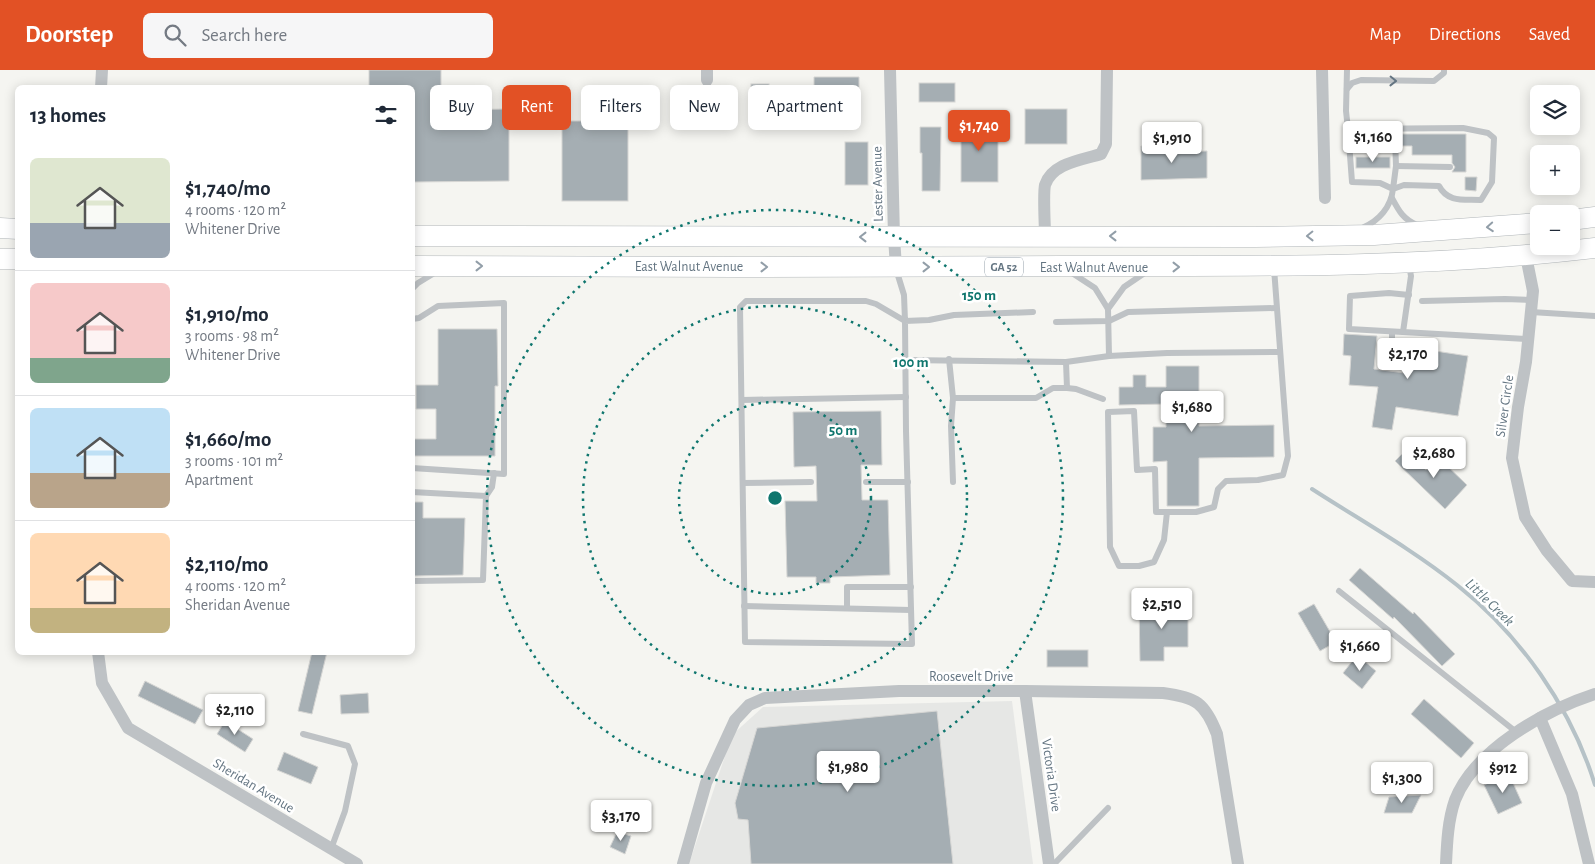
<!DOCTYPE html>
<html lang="en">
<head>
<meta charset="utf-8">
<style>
	:root { --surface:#fff; --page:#f6f6f7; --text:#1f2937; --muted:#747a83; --line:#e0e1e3; --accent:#e25125 }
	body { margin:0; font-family:"Alegreya Sans",sans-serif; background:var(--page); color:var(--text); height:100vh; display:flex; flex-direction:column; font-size:19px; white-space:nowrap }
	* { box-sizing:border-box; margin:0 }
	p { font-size:16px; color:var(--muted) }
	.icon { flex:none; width:28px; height:28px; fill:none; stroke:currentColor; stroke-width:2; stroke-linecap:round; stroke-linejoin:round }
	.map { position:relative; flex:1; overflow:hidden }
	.drawer { position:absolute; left:15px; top:15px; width:400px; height:570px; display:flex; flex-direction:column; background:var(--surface); border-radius:8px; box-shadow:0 2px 12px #0003 }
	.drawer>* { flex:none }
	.guide { position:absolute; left:430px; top:15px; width:475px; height:45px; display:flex; gap:10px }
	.tools { position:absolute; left:1530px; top:15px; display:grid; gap:10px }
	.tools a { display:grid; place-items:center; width:50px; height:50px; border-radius:8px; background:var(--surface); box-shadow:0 2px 12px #0003; font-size:25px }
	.price { position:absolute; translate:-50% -42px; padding:0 11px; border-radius:5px; background:#fff; color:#222; font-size:16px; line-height:32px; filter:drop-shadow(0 1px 2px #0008) }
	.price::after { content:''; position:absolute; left:50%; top:30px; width:15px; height:11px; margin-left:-8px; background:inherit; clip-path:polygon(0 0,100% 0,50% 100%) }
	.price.current { background:var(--accent); color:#fff }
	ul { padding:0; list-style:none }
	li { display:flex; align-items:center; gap:15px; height:125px; padding:0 15px }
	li+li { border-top:1px solid var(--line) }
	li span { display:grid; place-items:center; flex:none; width:140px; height:100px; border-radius:8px; color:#555 }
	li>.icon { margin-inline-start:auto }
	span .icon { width:60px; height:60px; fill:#fffc; stroke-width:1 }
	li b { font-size:21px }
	h2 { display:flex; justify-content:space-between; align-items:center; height:60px; padding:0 15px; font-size:21px }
	.tag { padding:0 18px; border-radius:8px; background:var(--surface); box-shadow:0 2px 12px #0003; font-size:18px; line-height:45px }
	.tag.current { background:var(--accent); color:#fff }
	header { display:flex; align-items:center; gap:30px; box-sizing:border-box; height:70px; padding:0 25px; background:var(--accent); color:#fff }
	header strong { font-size:24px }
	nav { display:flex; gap:28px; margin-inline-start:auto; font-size:18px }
	.search { width:350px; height:45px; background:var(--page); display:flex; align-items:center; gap:12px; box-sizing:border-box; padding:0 18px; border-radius:8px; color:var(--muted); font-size:19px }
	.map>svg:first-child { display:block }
	.built { fill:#e6e7e5 }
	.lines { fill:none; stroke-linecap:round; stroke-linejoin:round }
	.stream { stroke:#b6c2c7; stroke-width:4 }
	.building { fill:#a5aeb3; stroke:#d6d6d4 }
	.primary-casing { stroke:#b1b6b9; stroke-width:21 }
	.service { stroke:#bec2c5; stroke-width:6 }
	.minor { stroke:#bec2c5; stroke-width:12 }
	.primary { stroke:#fff; stroke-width:20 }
	.oneway { stroke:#647582 }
	.oneway2 { stroke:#929ea8 }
	.ring { fill:none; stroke:#0f766e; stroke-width:2.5; stroke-dasharray:2.5 5 }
	.labels { text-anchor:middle; stroke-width:5; stroke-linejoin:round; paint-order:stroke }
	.shield { fill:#fff; stroke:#929ea8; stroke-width:1 }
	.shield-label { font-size:12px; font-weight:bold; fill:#647582 }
	.street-label { font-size:14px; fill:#647582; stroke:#fff }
	.water-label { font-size:15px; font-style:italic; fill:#60777f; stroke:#fff }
	.centre { fill:#0f766e; stroke:#fff; stroke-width:2.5 }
	.ring-label { font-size:15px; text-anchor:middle; font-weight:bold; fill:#0f766e; stroke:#fff; stroke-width:5; stroke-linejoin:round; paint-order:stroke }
</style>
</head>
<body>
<header>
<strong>Doorstep</strong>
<div class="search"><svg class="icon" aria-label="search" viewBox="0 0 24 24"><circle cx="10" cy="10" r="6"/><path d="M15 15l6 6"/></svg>Search here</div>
<nav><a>Map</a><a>Directions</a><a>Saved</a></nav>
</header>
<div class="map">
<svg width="1595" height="794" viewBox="0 0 1595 794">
	<rect width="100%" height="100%" fill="#f5f5f1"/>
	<!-- built -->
	<path class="built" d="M 1012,631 L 1033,794 L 689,794 L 732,665 L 763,637 Z"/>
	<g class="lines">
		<!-- stream -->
		<path class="stream" d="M 1312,419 C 1360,450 1412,479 1457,515 C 1520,565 1571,637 1595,715"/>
	</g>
	<!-- building -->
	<g class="building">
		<path d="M 369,0 L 441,0 L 441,40 L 509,39 L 509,111 L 412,112 L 412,18 L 369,18 Z"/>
		<path d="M 814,7 L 859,7 L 859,39 L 838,39 L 838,17 L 814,17 Z"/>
		<rect x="919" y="13" width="36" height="19"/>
		<rect x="751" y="14" width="18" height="25"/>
		<rect x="1025" y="39" width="42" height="35"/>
		<rect x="562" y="51" width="66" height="80"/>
		<rect x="961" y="52" width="37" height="60"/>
		<path d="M 920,57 L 941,57 L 940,121 L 922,121 L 922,83 L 920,83 Z"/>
		<path d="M 1401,64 L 1466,64 L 1466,102 L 1452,102 L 1455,97 L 1452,93 L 1452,85 L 1412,85 L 1412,76 L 1401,76 Z"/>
		<rect x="845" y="72" width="23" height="43"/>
		<path d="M 1141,76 L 1159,76 L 1159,82 L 1207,81 L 1207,108 L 1141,110 Z"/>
		<rect x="1356" y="87" width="34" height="11"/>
		<path d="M 1465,107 L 1477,107 L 1476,121 L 1465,120 Z"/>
		<path d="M 438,259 L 497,259 L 498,316 L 495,316 L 495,386 L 412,386 L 412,369 L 436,369 L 436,339 L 416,339 L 416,315 L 438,315 Z"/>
		<path d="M 1344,264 L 1377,266 L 1374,299 L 1405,303 L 1409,277 L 1468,286 L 1458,346 L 1396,337 L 1392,360 L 1372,357 L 1378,317 L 1349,315 L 1351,286 L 1343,285 Z"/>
		<path d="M 1166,296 L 1199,296 L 1199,356 L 1274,355 L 1274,387 L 1199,388 L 1199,436 L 1167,436 L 1167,391 L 1153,392 L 1153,357 L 1166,357 L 1166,334 L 1119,335 L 1119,317 L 1133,317 L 1133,305 L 1146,305 L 1146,317 L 1166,317 Z"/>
		<path d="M 881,341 L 882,395 L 861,395 L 862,430 L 888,430 L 890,505 L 830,507 L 830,513 L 816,513 L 816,507 L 787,507 L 785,431 L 817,431 L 816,396 L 794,397 L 793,342 Z"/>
		<path d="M 1405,381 L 1426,400 L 1438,387 L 1467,415 L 1445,439 L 1395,391 Z"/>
		<path d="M 412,432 L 423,432 L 423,448 L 465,448 L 463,505 L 412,506 Z"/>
		<path d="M 1360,498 L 1413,544 L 1414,542 L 1455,584 L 1442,596 L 1394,547 L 1393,549 L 1349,510 Z"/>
		<path d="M 1188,534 L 1188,577 L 1164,577 L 1164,591 L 1140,591 L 1139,535 Z"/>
		<path d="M 1314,534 L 1336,572 L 1320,581 L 1298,543 Z"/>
		<rect x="1047" y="580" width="41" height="17"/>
		<path d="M 312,582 L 327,582 L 312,644 L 298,641 Z"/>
		<path d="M 1357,585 L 1376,601 L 1362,619 L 1343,603 Z"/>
		<path d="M 145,611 L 203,640 L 195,654 L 138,626 Z"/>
		<path d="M 368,623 L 369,643 L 341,644 L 340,625 Z"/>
		<path d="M 1424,629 L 1474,673 L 1461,688 L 1411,644 Z"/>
		<path d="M 937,641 L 953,794 L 751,794 L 748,750 L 738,749 L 735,733 L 757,658 Z"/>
		<path d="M 225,651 L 253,669 L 245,682 L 217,664 Z"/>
		<path d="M 284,682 L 318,697 L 311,714 L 277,700 Z"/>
		<path d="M 1509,704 L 1522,733 L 1498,744 L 1484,715 Z"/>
		<path d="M 1421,725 L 1412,743 L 1384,743 L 1389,727 Z"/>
		<path d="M 617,762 L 631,766 L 625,784 L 610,777 Z"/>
	</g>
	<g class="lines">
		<!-- primary casing -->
		<g class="primary-casing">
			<g id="primary">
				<path d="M 1571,150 L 1595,147"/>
				<path d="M 0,158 L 18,159"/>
				<path d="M 412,166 L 1255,167 L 1374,165 L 1539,153"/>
				<path d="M 0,189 L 18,189"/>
				<path d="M 412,196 C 628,198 845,197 1061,196 C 1239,196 1417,199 1595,178"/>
			</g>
		</g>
		<!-- service -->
		<g class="service">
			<path d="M 1347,0 L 1346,41 L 1348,59 L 1463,58 L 1488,63 L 1494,68 L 1492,112 L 1481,130 C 1464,129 1448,133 1439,116 L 1404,115 L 1393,119 C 1391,137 1379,151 1362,158"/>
			<path d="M 1347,19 L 1352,13 L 1361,10 L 1434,11 L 1444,3 L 1444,0"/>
			<path d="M 1348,59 L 1352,112 L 1380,113 L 1393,119 L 1396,96 L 1395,68 L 1386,58"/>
			<path d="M 1396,96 L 1450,97"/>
			<path d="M 1392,128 C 1399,141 1403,149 1417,155"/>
			<path d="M 1409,195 L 1411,206 L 1403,262 L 1528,269"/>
			<path d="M 896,199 L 904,225 L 905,251 L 906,361 L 912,574 L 745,572 L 740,237 L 746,231 L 866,231 L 876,234 L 905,251 L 929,250 L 954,245 L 1033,242"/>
			<path d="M 1069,201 L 1095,218 L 1108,239 L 1109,286 L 1167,283 L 1280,282"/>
			<path d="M 412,219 L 418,213 L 436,202"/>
			<path d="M 1422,231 L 1505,229 L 1532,230"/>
			<path d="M 1108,239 L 1124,217 L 1146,202"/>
			<path d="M 1531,242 L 1595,246"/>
			<path d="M 412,249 L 419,248 L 438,236 L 504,233 L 504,404 L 412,398"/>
			<path d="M 1056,252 L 1109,251 L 1128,242 L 1276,238"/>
			<path d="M 1403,262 L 1349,259 L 1350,226 L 1389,223 L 1409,225"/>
			<path d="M 949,289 L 953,328 L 1036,328 L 1053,318 L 1067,318 L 1076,319 L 1103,329"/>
			<path d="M 906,290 L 1066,292 L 1109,286"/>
			<path d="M 1066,292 L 1067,318"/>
			<path d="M 1388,295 L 1392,275 L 1392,262"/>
			<path d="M 953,328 L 951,356 L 953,412"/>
			<path d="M 742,330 L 906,327"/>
			<path d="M 866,412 L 908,412"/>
			<path d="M 743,413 L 811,412"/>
			<path d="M 412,422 L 486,426 L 483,510 L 412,511"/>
			<path d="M 486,426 L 492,417 L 494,403"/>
			<path d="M 1167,442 L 1164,470 L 1154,492 L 1139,496 L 1119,496 L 1110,477 L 1108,342 L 1134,341 L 1137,400 L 1155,399 L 1156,442 L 1196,442 L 1214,437 L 1218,419 L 1226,411 L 1258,410 L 1283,405 L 1288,386 L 1274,198"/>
			<path d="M 1339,521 L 1515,661"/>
			<path d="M 744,536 L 911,540"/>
			<path d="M 847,538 L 847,517 L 911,517"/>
			<path d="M 303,664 L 348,676 L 355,694 L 345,741 L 331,779"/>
			<path d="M 1054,794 L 1108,738"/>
		</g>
		<!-- minor -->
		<g class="minor">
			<path d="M 707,0 L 707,10"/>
			<path d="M 890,0 L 894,167 L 896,197"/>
			<path d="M 1322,0 L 1325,128"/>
			<path d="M 101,18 L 102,0"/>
			<path d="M 1045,166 C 1045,155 1043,124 1045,115 C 1052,93 1082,90 1101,84 L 1106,74 L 1107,0"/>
			<path d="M 1526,186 L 1533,221 L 1526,292 L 1518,337 L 1512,388 L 1525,447 L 1547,481 L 1572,511 L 1595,512"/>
			<path d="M 98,582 L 102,613 L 128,658 L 357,794"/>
			<path d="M 1025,621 L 1049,794"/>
			<path d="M 1540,648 L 1572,724 L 1589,794"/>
			<path d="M 683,794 L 706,713 L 735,650 L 749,635 L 765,628 L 899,621 L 1025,621 L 1163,623 C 1196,627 1205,633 1217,664 L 1238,794"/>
			<path d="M 1446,794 C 1447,772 1448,750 1455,730 C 1475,679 1546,640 1595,624"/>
		</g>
		<!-- primary -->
		<use href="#primary" class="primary"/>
	</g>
	<!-- one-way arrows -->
	<defs><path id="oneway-chevron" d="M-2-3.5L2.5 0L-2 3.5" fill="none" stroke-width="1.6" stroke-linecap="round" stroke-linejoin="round" transform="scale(1.25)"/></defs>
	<use class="oneway" href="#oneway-chevron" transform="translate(1393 11) rotate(1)"/>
	<g class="oneway2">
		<use href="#oneway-chevron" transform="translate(1490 157) rotate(176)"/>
		<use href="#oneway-chevron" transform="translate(1113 166) rotate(-180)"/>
		<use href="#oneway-chevron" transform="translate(1310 166) rotate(179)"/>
		<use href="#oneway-chevron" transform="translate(863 167) rotate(180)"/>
		<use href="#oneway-chevron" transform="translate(479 196)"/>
		<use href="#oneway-chevron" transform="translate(764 197)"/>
		<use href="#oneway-chevron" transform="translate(926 197)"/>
		<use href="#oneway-chevron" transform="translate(1176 197)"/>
	</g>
	<!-- distance rings -->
	<g class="ring">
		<circle cx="775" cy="428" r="96"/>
		<circle cx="775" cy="428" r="192"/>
		<circle cx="775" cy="428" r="288"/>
	</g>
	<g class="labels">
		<!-- shield labels -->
		<rect class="shield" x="985" y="187.5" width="38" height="19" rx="4"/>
		<g class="shield-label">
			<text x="1004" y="201">GA 52</text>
		</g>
		<!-- street labels -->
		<g class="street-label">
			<text transform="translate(877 114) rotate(-91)" y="5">Lester Avenue</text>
			<text x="689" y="201">East Walnut Avenue</text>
			<text x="1094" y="202">East Walnut Avenue</text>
			<text transform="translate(1504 336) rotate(-82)" y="5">Silver Circle</text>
			<text x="971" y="611">Roosevelt Drive</text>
			<text transform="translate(1052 705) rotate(82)" y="5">Victoria Drive</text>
			<text transform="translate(254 715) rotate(31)" y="5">Sheridan Avenue</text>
		</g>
		<!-- water labels -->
		<g class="water-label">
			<text transform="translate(1490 532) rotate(44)" y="5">Little Creek</text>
		</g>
	</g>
	<circle cx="775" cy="428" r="8" class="centre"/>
	<g class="ring-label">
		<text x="979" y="230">150 m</text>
		<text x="911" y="297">100 m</text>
		<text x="843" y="365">50 m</text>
	</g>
</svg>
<div class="tools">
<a><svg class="icon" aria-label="layers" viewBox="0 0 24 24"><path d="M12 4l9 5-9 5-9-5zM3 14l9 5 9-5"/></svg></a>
<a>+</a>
<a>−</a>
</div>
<b class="price current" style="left:979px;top:82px">$1,740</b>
<b class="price" style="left:1373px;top:93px">$1,160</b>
<b class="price" style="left:1172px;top:94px">$1,910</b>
<b class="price" style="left:1408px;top:310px">$2,170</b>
<b class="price" style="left:1192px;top:363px">$1,680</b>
<b class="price" style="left:1434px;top:409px">$2,680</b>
<b class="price" style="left:1162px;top:560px">$2,510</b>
<b class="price" style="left:1360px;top:602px">$1,660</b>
<b class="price" style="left:235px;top:666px">$2,110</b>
<b class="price" style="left:848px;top:723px">$1,980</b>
<b class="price" style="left:1503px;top:724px">$912</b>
<b class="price" style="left:1402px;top:734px">$1,300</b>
<b class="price" style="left:621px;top:772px">$3,170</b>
<div class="guide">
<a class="tag">Buy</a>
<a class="tag current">Rent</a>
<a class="tag">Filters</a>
<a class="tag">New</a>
<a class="tag">Apartment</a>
</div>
<section class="drawer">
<h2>13 homes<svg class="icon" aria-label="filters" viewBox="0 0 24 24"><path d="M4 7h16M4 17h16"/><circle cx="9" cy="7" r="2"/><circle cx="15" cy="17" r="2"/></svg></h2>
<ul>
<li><span style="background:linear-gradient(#dfe7d0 65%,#9aa5b1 0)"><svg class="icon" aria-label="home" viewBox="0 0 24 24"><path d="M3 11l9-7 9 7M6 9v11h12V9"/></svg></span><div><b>$1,740/mo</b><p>4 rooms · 120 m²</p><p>Whitener Drive</p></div></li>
<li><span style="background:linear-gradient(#f6c9c9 75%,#7fa58c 0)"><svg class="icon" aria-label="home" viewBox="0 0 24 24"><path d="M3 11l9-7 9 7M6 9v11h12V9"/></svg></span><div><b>$1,910/mo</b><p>3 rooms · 98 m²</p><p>Whitener Drive</p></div></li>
<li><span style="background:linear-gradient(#bfe0f5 65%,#b9a48a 0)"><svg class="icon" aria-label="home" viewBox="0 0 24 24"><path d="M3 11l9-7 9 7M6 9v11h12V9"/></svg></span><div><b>$1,660/mo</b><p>3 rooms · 101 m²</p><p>Apartment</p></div></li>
<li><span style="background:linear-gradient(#ffd9b3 75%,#c2b280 0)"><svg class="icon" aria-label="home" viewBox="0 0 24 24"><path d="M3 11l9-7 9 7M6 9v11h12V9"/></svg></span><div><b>$2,110/mo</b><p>4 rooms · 120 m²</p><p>Sheridan Avenue</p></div></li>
</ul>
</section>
</div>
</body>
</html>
